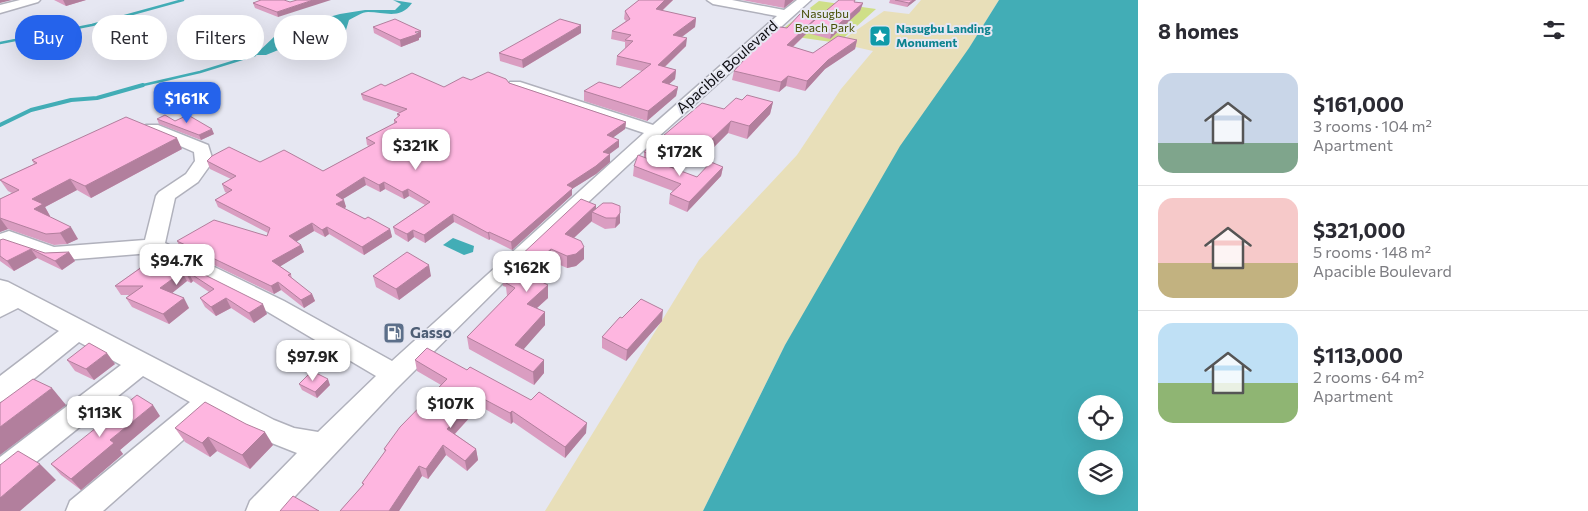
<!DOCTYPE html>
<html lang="en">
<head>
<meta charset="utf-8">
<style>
	:root { --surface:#fff; --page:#f2f2f3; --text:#2b2b33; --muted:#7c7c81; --line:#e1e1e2; --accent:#2563eb }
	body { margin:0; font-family:Commissioner,sans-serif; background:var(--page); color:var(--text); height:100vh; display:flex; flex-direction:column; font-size:19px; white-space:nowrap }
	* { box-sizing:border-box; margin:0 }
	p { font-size:16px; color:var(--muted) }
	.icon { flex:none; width:28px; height:28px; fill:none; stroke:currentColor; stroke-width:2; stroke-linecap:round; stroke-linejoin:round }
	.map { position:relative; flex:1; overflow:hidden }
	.panel { display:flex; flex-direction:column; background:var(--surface); width:450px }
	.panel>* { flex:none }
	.guide { position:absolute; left:15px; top:15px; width:475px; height:45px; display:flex; gap:10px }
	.buttons { position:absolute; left:1078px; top:395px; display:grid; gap:10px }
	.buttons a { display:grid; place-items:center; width:45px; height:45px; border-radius:50%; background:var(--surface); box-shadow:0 5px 20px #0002; font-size:25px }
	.price { position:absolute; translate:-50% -42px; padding:0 11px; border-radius:10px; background:#fff; color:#222; font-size:16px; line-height:32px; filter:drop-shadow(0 1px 2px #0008) }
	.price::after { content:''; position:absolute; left:50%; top:30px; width:15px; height:11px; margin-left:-8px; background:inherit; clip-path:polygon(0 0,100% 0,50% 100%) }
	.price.current { background:var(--accent); color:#fff }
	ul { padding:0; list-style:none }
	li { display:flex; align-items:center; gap:15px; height:125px; padding:0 20px }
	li+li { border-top:1px solid var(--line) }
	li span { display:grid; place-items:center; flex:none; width:140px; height:100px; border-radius:15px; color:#555 }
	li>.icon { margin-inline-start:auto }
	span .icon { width:60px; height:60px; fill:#fffc; stroke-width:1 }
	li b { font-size:21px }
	h2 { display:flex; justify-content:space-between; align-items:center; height:60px; padding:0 20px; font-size:21px }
	.tag { padding:0 18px; border-radius:22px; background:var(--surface); box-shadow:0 5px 20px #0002; font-size:18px; line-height:45px }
	.tag.current { background:var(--accent); color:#fff }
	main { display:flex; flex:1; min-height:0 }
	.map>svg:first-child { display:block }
	.green { fill:#cfdf88 }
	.sand { fill:#e8dfb9 }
	.water { fill:#42adb6; fill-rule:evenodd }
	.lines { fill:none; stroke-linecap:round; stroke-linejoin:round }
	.stream-far1 { stroke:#42adb6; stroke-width:2.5 }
	.stream { stroke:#42adb6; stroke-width:4 }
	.minor-casing { stroke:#b0b1bc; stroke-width:3 }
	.minor { fill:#fff; fill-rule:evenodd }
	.wall { fill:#da9dc1 }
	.shaded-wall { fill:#b27f9d }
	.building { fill:#feb6e0; stroke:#b27f9d }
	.labels { text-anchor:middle; stroke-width:4; stroke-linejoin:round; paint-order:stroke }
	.far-park-label { font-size:12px; fill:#485007; stroke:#e6e7f2 }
	.far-culture-label { font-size:12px; font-weight:bold; fill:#0d838f; stroke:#e6e7f2; text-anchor:start }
	.street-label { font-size:15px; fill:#0c0c10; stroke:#e6e7f2 }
	.service-label { font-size:15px; font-weight:bold; fill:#4e5e75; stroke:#e6e7f2; text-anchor:start }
</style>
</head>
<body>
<main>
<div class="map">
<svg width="1138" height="511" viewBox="0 0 1138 511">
	<rect width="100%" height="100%" fill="#e6e7f2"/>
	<!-- green -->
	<path class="green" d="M 819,1 L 876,9 L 838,43 L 776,34 Z"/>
	<!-- sand -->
	<path class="sand" d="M 921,0 L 999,0 L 785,345 L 703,511 L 545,511 L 699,260 L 797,155 L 841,89 L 873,51 L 838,43 L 884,11 L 909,14 Z"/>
	<!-- water -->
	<g class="water">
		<path d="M 393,0 L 412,3 C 400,20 385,12 368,12 C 362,12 355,17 349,20 L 346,30 L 303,40 L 266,55 L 255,55 L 275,36 L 285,34 L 285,29 L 340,14 L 365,10 L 395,10 L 401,4 Z"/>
		<path d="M 999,0 L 1138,0 L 1138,511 L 703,511 L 785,345 L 900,146 L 969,48 ZM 1086,404 L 1114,404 L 1114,431 L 1086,431 ZM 1086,459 L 1114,459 L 1114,486 L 1086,486 Z"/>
		<path d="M 453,238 L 474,246 L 473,252 L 464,255 L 443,245 Z"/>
	</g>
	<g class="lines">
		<!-- stream-far1 -->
		<g class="stream-far1">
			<path d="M 0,43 L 92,25 L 183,0"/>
			<path d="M 139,86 L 200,72 L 255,55"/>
		</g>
		<!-- stream -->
		<path class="stream" d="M 0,125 L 31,110 L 71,100 L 97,98 L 143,85"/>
		<!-- minor casing -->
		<g class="minor-casing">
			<g id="minor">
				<path d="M 20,0 L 40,0 L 38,2 L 0,13 L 0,5 Z"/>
				<path d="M 707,0 L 732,0 L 784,10 L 797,0 L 811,0 L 657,138 L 525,261 L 396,389 L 281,511 L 246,511 L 250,501 L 297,453 L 254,436 L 210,413 L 208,418 L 103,511 L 66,511 L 70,501 L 190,402 L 143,376 L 10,483 L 0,487 L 0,457 L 121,365 L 79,342 L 9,399 L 0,402 L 0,376 L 59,331 L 18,308 L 0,317 L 0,280 L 8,282 L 274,420 L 294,428 L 318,432 L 376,376 L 268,312 L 151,253 L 52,261 L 10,246 L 0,250 L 0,234 L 9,231 L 54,247 L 145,240 L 156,196 L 159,192 L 186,174 L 195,161 L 194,152 L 146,131 L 144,128 L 146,125 L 158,125 L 208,145 L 213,161 L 198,182 L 175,198 L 165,243 L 284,301 L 392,361 L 644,133 L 510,88 L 508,85 L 510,82 L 520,82 L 653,125 L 777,16 L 713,4 Z"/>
			</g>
		</g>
		<!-- minor -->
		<use href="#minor" class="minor"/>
	</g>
	<!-- wall -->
	<g class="wall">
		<path d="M 54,0 L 86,0 L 66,6 Z"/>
		<path d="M 261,0 L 284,0 L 278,17 L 255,8 L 253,3 Z"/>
		<path d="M 639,0 L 673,0 L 662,11 L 696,18 L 695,27 L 682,37 L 686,46 L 665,67 L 676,70 L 675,79 L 669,84 L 678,87 L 676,96 L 647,121 L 584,101 L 584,91 L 620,88 L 642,71 L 616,65 L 617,56 L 625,49 L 625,42 L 611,39 L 612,31 L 626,21 L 624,19 L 625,11 Z"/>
		<path d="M 742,0 L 794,0 L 784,8 Z"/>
		<path d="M 890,0 L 916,0 L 907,7 L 889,3 Z"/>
		<path d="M 856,2 L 863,3 L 860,11 L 830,39 L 807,33 L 793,47 L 813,53 L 857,40 L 855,49 L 825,69 L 805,91 L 786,86 L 779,92 L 732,80 L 734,71 L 766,38 L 787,28 L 816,19 Z"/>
		<path d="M 373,27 L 421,37 L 419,38 L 419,40 L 401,47 L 374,33 Z"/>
		<path d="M 581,33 L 523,68 L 500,61 L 499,53 Z"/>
		<path d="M 471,80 L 509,83 L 626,122 L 625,129 L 613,137 L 619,147 L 609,154 L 610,162 L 596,174 L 572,189 L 572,195 L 512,250 L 490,239 L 489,240 L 454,222 L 425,243 L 414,237 L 408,242 L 395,234 L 393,227 L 425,205 L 409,196 L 404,199 L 385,189 L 380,192 L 366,185 L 343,199 L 346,207 L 344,209 L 365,219 L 390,229 L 392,237 L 364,255 L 329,234 L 325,237 L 314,231 L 296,242 L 301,245 L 304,252 L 280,266 L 291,274 L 292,279 L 312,294 L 315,301 L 304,308 L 281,290 L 274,294 L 181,249 L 177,241 L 267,236 L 268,233 L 218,207 L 215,200 L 227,193 L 225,192 L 222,184 L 231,179 L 210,169 L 207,161 L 260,162 L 323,171 L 369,146 L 367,145 L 366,138 L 394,124 L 394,120 L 398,117 L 397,114 L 400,113 L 363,100 L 361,94 L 385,86 L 444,87 Z"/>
		<path d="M 742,100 L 773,102 L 770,114 L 747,139 L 728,133 L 708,153 L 694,149 L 673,169 L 697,177 L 723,167 L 721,176 L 687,212 L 669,204 L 670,194 L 673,191 L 633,176 L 634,166 L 644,158 L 644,152 Z"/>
		<path d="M 157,119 L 175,121 L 214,134 L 201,140 L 159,124 Z"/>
		<path d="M 182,149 L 91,198 L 77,190 L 45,207 L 50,216 L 49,216 L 78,239 L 67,244 L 54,245 L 8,229 L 0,232 L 0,199 L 12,193 L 8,191 L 0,180 L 34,164 L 32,160 Z"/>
		<path d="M 596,205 L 596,209 L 620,213 L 620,223 L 615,228 L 605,229 L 592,222 L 592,221 L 574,238 L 584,259 L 576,266 L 567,268 L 551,261 L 533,278 L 548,285 L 548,298 L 537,308 L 545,312 L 545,325 L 523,349 L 544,373 L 534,385 L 469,349 L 467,337 L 507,296 L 506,287 L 503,286 L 502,273 Z"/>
		<path d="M 0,240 L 45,253 L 69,252 L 75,261 L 62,270 L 37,258 L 14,271 L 0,261 Z"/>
		<path d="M 153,249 L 267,314 L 254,323 L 231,308 L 216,316 L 205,307 L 200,298 L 209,292 L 193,281 L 191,283 L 187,281 L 172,293 L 189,308 L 169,324 L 132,307 L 126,298 L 129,295 L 121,295 L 115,286 L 144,265 L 140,259 Z"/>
		<path d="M 373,276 L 431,276 L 399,300 L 376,287 Z"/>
		<path d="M 622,318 L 662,321 L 626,361 L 602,348 L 602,337 Z"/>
		<path d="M 67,360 L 115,364 L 94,380 L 75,371 Z"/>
		<path d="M 415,360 L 467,370 L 586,433 L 565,458 L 513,422 L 511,424 L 480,406 L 455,434 L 476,449 L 478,460 L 467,471 L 446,455 L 428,479 L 422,476 L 399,511 L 340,511 L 363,485 L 362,483 L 385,452 L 384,449 L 441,385 L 417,371 Z"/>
		<path d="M 299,384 L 330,385 L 317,398 L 302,390 Z"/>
		<path d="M 160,416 L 120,450 L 123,454 L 81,490 L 61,475 L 51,464 Z"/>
		<path d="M 175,428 L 273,445 L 250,469 L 217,451 L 210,457 L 185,442 Z"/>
	</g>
	<!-- shaded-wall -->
	<g class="shaded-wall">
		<path d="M 0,0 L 12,0 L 0,3 Z"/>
		<path d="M 63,0 L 86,0 L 66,6 Z"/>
		<path d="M 313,0 L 331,0 L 278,17 L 277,12 Z"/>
		<path d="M 665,0 L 673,0 L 655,17 L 656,9 Z"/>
		<path d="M 785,0 L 794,0 L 784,8 Z"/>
		<path d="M 913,0 L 916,0 L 907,7 L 909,3 Z"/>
		<path d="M 863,3 L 860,11 L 830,39 L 832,30 Z"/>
		<path d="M 817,17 L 815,26 L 809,25 L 807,33 L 785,54 L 787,45 Z"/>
		<path d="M 696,18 L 695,27 L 672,44 L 673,35 Z"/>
		<path d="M 581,25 L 581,33 L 523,68 L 522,60 Z"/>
		<path d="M 421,31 L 421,37 L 419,38 L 419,40 L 401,47 L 400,40 Z"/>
		<path d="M 687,38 L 686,46 L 657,74 L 658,65 Z"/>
		<path d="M 857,40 L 855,49 L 825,69 L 805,91 L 807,81 L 828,60 Z"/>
		<path d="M 676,70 L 675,79 L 661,91 L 662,82 Z"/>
		<path d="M 788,76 L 786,86 L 779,92 L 781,82 Z"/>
		<path d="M 678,87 L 676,96 L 647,121 L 648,111 Z"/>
		<path d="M 773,102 L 770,114 L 747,139 L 749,126 Z"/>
		<path d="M 731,121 L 728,133 L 708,153 L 710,141 Z"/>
		<path d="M 626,122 L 625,129 L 607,142 L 607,135 Z"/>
		<path d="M 212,129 L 214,134 L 201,140 L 199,135 Z"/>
		<path d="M 695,136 L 694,149 L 668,174 L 669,161 Z"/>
		<path d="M 177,138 L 182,149 L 91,198 L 85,186 Z"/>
		<path d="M 619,140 L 619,147 L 603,159 L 603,152 Z"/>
		<path d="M 610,154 L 610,162 L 596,174 L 572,189 L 572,195 L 512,250 L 511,242 L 567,185 Z"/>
		<path d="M 723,167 L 721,176 L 687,212 L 689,202 Z"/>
		<path d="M 364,177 L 366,185 L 338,202 L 336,195 Z"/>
		<path d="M 70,179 L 77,190 L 45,207 L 50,216 L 42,220 L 34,209 L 32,199 Z"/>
		<path d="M 384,182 L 385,189 L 380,192 L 379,185 Z"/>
		<path d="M 408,189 L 409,196 L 404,199 L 402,192 Z"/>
		<path d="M 344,200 L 346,207 L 338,212 L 336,204 Z"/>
		<path d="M 596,205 L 596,213 L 592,212 L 592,221 L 565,246 L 565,234 Z"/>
		<path d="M 620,213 L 620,223 L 615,228 L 616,218 Z"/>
		<path d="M 453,214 L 454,222 L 425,243 L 424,235 Z"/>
		<path d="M 0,218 L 8,229 L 0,232 Z"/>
		<path d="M 312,223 L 314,231 L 292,244 L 289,236 Z"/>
		<path d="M 71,227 L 78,239 L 67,244 L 60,233 Z"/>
		<path d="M 327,227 L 329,234 L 325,237 L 322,230 Z"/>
		<path d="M 390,229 L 392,237 L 364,255 L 362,247 Z"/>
		<path d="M 413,230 L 414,237 L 408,242 L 407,234 Z"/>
		<path d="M 489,232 L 490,239 L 489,240 L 488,233 Z"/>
		<path d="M 301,245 L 304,252 L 276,269 L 272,261 Z"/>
		<path d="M 584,247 L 584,259 L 576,266 L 567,268 L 567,256 Z"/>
		<path d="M 31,249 L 37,258 L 14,271 L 7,261 Z"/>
		<path d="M 551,249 L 551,261 L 525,286 L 524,273 Z"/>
		<path d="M 69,252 L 75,261 L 62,270 L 55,261 Z"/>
		<path d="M 429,265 L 431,276 L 399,300 L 396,289 Z"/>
		<path d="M 182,272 L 187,281 L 166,298 L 160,288 Z"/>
		<path d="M 188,272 L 193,281 L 191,283 L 186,273 Z"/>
		<path d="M 278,282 L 281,290 L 274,294 L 271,286 Z"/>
		<path d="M 548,285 L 548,298 L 528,316 L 527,304 Z"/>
		<path d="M 312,294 L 315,301 L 304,308 L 301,300 Z"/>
		<path d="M 184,298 L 189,308 L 169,324 L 163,314 Z"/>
		<path d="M 226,298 L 231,308 L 216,316 L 211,307 Z"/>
		<path d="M 263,304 L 267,314 L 254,323 L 249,313 Z"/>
		<path d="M 663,310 L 662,321 L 626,361 L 627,350 Z"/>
		<path d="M 545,312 L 545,325 L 516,358 L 515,345 Z"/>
		<path d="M 107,353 L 115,364 L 94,380 L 86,369 Z"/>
		<path d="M 544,360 L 544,373 L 534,385 L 533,372 Z"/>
		<path d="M 328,379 L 330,385 L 317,398 L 315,392 Z"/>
		<path d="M 52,388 L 66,405 L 0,455 L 0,427 Z"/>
		<path d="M 478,396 L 480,406 L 450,439 L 447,429 Z"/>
		<path d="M 153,405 L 160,416 L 120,450 L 123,454 L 81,490 L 71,479 L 110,440 Z"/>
		<path d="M 512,411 L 513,422 L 511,424 L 510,413 Z"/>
		<path d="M 587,423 L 586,433 L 565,458 L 565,447 Z"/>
		<path d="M 265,432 L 273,445 L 250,469 L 242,455 Z"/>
		<path d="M 208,437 L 217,451 L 210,457 L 202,443 Z"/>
		<path d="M 443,445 L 446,455 L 428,479 L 426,469 Z"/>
		<path d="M 476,449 L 478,460 L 467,471 L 465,461 Z"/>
		<path d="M 40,464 L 56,480 L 20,511 L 0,511 L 0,498 Z"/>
		<path d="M 419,466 L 422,476 L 399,511 L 389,511 Z"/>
	</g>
	<!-- building -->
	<g class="building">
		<path d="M 261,0 L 284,0 L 290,2 L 297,0 L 313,0 L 277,12 L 253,3 Z"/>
		<path d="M 639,0 L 665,0 L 656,9 L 696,18 L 673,35 L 687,38 L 658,65 L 676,70 L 662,82 L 678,87 L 648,111 L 584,91 L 599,82 L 620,88 L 651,64 L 617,56 L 633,41 L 625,40 L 631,35 L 612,31 L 630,19 L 625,11 Z"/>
		<path d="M 839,0 L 855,0 L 854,2 L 863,3 L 832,30 L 809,25 Z"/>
		<path d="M 895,0 L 913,0 L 909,3 Z"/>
		<path d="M 800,14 L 817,17 L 787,45 L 813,53 L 838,36 L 857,40 L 828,60 L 807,81 L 788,76 L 781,82 L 734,71 L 764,38 L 766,38 L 780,27 L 787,28 Z"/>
		<path d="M 395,19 L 421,31 L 415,32 L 418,34 L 400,40 L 373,27 Z"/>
		<path d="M 560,19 L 581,25 L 522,60 L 499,53 Z"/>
		<path d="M 488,72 L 506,79 L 509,83 L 626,122 L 607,135 L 619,140 L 603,152 L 610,154 L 596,166 L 567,185 L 573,188 L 511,242 L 489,232 L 488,233 L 453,214 L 424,235 L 413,230 L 407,234 L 393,227 L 430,202 L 408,189 L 402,192 L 384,182 L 379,185 L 364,177 L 336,195 L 344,200 L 336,204 L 365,219 L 368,217 L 390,229 L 362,247 L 327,227 L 322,230 L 312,223 L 289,236 L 301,245 L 272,261 L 291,274 L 288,275 L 312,294 L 301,300 L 278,282 L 271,286 L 177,241 L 214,220 L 267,236 L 270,228 L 215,200 L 232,190 L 222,184 L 236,176 L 207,161 L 212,156 L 229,147 L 260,162 L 284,150 L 323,171 L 375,143 L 366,138 L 397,122 L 394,120 L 400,115 L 397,114 L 407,109 L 361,94 L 381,84 L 385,86 L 412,73 L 444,87 L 463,77 L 471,80 Z"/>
		<path d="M 747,95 L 773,102 L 749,126 L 731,121 L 710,141 L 695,136 L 669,161 L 644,152 L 702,103 L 724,109 L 736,98 L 742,100 Z"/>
		<path d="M 165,115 L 175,121 L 188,115 L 212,129 L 199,135 L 157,119 Z"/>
		<path d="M 126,117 L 177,138 L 85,186 L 70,179 L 32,199 L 43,204 L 34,209 L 71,227 L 60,233 L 46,234 L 0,218 L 0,199 L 19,190 L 0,180 L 37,163 L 32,160 Z"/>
		<path d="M 638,155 L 697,177 L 711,162 L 723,167 L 689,202 L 670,194 L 681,184 L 634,166 Z"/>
		<path d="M 581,199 L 596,205 L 565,234 L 581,241 L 584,247 L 576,254 L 567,256 L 551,249 L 524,273 L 548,285 L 527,304 L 545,312 L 515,345 L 544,360 L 533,372 L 467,337 L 515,288 L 506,283 L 511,278 L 502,273 Z"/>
		<path d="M 603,203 L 612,203 L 620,206 L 620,213 L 616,218 L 606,218 L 592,212 Z"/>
		<path d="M 3,239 L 45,253 L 69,252 L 55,261 L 31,249 L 7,261 L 0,256 L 0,240 Z"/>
		<path d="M 153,249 L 263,304 L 249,313 L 226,298 L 211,307 L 200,298 L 214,289 L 188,272 L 186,273 L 182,272 L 160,288 L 184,298 L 163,314 L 126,298 L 143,286 L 115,286 L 149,262 L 140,259 Z"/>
		<path d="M 407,252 L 429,265 L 396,289 L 373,276 Z"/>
		<path d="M 641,299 L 663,310 L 627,350 L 602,337 L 620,317 L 622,318 Z"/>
		<path d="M 89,343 L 107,353 L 86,369 L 67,360 Z"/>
		<path d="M 427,348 L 467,370 L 470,367 L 531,400 L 539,392 L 587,423 L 565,447 L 512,411 L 510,413 L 478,396 L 447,429 L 476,449 L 465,461 L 443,445 L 426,469 L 419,466 L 389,511 L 340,511 L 364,484 L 362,483 L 386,450 L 384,449 L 400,427 L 447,379 L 415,360 Z"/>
		<path d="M 312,371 L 328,379 L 315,392 L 299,384 Z"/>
		<path d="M 33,379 L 52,388 L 0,427 L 0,403 Z"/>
		<path d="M 137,395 L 153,405 L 110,440 L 114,443 L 71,479 L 51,464 Z"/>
		<path d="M 205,402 L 246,424 L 265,432 L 242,455 L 208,437 L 202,443 L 175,428 Z"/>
		<path d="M 18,451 L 40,464 L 0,498 L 0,465 Z"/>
		<path d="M 293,496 L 319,511 L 280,511 Z"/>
	</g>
	<!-- icons -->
	<defs>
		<g id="sight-square" transform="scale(1.125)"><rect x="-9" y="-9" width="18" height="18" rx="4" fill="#0f9aa8" stroke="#e6e7f2"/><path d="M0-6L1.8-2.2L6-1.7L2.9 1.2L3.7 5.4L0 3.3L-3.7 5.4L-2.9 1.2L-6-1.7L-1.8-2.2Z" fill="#fff"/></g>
		<g id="fuel-square" transform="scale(1.125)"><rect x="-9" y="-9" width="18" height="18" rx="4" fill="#5c6f8a" stroke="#e6e7f2"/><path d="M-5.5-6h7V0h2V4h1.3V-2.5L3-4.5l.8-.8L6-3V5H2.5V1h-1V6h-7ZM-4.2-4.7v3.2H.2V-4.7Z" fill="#fff"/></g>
	</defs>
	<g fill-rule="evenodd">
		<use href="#sight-square" x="880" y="36"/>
		<use href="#fuel-square" x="394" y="333"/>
	</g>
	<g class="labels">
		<!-- far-park labels -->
		<g class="far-park-label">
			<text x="825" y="18">Nasugbu<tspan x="825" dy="14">Beach Park</tspan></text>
		</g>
		<!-- far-culture labels -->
		<g class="far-culture-label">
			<text x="896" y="33">Nasugbu Landing<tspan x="896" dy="14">Monument</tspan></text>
		</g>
		<!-- street labels -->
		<g class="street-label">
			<text transform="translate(727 67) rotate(-42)" y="5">Apacible Boulevard</text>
		</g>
		<!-- service labels -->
		<g class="service-label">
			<text x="410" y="338">Gasso</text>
		</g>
	</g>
</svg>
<div class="buttons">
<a><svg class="icon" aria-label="locate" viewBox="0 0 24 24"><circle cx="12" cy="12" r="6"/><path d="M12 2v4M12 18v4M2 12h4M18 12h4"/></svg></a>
<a><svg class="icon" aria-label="layers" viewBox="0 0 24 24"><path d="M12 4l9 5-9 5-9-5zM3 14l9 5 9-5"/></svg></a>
</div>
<b class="price current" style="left:187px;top:124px">$161K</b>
<b class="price" style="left:416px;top:171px">$321K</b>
<b class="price" style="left:680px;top:177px">$172K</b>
<b class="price" style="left:177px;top:286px">$94.7K</b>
<b class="price" style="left:527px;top:293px">$162K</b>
<b class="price" style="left:313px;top:382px">$97.9K</b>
<b class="price" style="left:451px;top:429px">$107K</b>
<b class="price" style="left:100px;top:438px">$113K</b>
<div class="guide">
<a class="tag current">Buy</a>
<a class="tag">Rent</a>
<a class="tag">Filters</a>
<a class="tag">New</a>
</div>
</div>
<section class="panel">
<h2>8 homes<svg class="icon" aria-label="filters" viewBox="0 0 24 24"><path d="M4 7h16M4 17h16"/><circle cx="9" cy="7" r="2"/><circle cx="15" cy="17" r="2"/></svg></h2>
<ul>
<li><span style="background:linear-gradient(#c9d6e8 70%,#7fa58c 0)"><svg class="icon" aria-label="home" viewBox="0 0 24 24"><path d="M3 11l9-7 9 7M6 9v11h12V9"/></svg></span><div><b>$161,000</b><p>3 rooms · 104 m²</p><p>Apartment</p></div></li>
<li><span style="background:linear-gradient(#f6c9c9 65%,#c2b280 0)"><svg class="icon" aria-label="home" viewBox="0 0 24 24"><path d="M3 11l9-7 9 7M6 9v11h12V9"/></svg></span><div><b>$321,000</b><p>5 rooms · 148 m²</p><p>Apacible Boulevard</p></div></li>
<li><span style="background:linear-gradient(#bfe0f5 60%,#8fb573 0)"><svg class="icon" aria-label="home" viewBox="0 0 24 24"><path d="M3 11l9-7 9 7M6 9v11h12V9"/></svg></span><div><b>$113,000</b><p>2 rooms · 64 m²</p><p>Apartment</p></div></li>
</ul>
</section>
</main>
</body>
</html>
